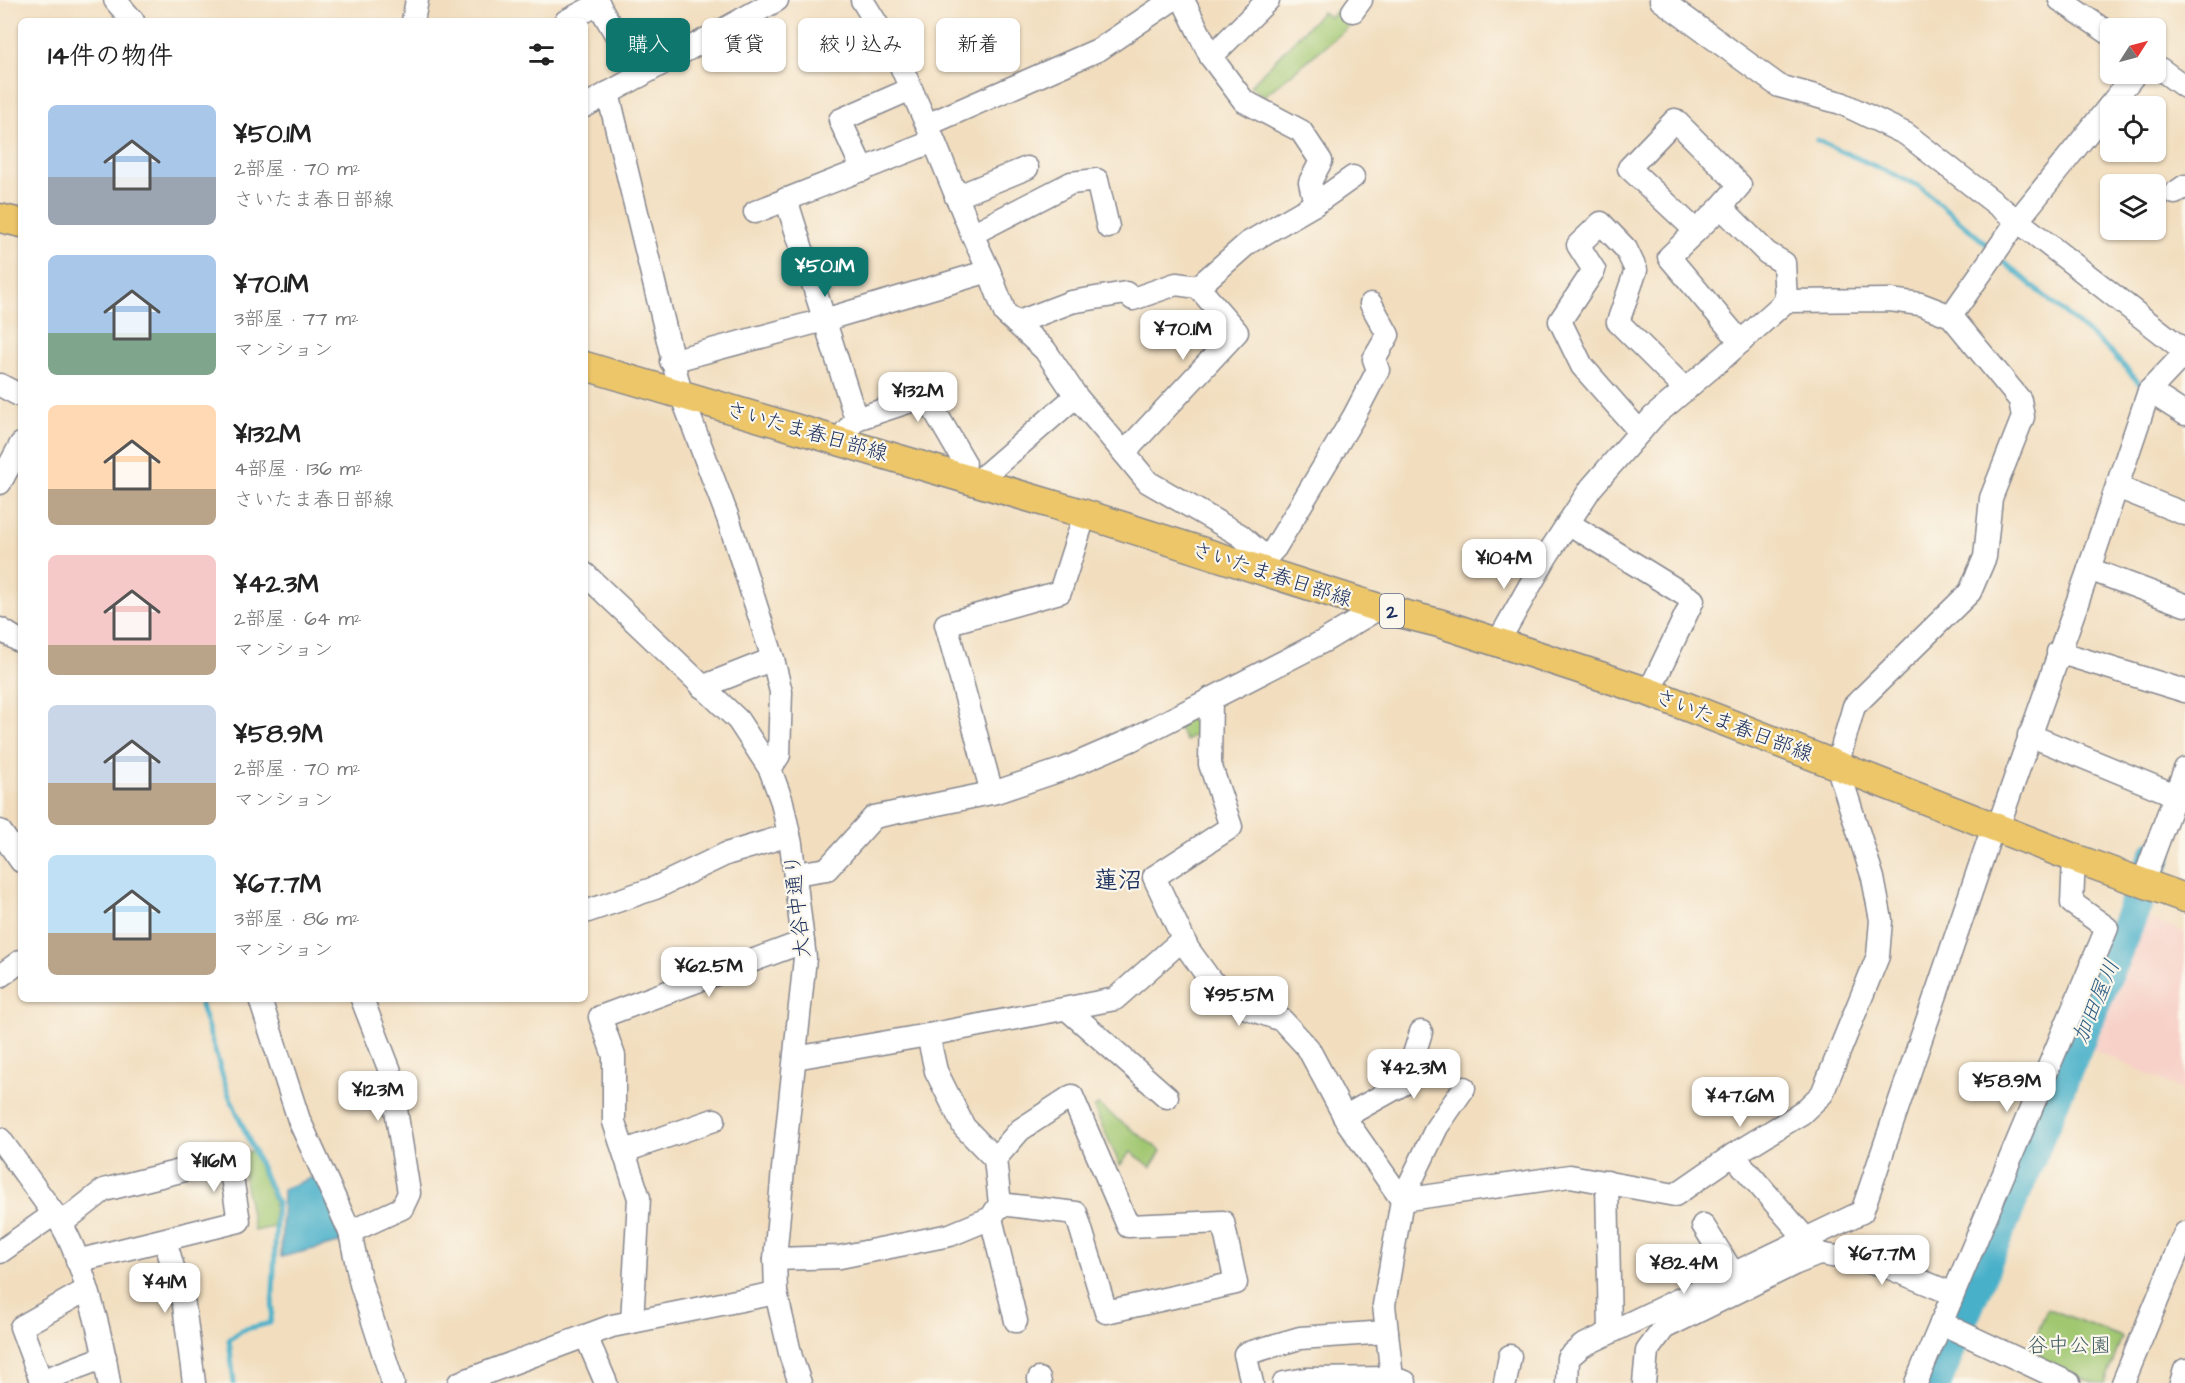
<!DOCTYPE html>
<html lang="ja">
<head>
<meta charset="utf-8">
<style>
	:root { --surface:#fff; --page:#f6f6f6; --text:#222; --muted:#767676; --accent:#0f766e }
	body { margin:0; font-family:"Architects Daughter","Klee One",sans-serif; background:var(--page); color:var(--text); height:100vh; display:flex; flex-direction:column; font-size:22px; white-space:nowrap }
	* { box-sizing:border-box; margin:0 }
	p { font-size:20px; color:var(--muted) }
	.icon { flex:none; width:33px; height:33px; fill:none; stroke:currentColor; stroke-width:2; stroke-linecap:round; stroke-linejoin:round }
	.map { position:relative; flex:1; overflow:hidden }
	.side { position:absolute; left:18px; top:18px; width:570px; height:984px; display:flex; flex-direction:column; background:var(--surface); border-radius:9px; box-shadow:0 2px 4px #0004 }
	.side>* { flex:none }
	.hud { position:absolute; left:606px; top:18px; width:570px; height:54px; display:flex; gap:12px }
	.needle { width:39px; rotate:54deg }
	.controls { position:absolute; left:2100px; top:18px; display:grid; gap:12px }
	.controls a { display:grid; place-items:center; width:66px; height:66px; border-radius:9px; background:var(--surface); box-shadow:0 2px 4px #0004; font-size:30px }
	.price { position:absolute; translate:-50% -51px; padding:0 14px; border-radius:12px; background:#fff; color:#222; font-size:20px; line-height:39px; filter:drop-shadow(0 2px 3px #0008) }
	.price::after { content:''; position:absolute; left:50%; top:36px; width:18px; height:14px; margin-left:-9px; background:inherit; clip-path:polygon(0 0,100% 0,50% 100%) }
	.price.current { background:var(--accent); color:#fff }
	ul { padding:0; list-style:none }
	li { display:flex; align-items:center; gap:18px; height:150px; padding:0 30px }
	li span { display:grid; place-items:center; flex:none; width:168px; height:120px; border-radius:9px; color:#555 }
	li>.icon { margin-inline-start:auto }
	span .icon { width:72px; height:72px; fill:#fffc; stroke-width:1 }
	li b { font-size:26px }
	h2 { display:flex; justify-content:space-between; align-items:center; height:72px; padding:0 30px; font-size:26px }
	.chip { padding:0 21px; border-radius:9px; background:var(--surface); box-shadow:0 2px 4px #0004; font-size:21px; line-height:54px }
	.chip.current { background:var(--accent); color:#fff }
	.map>svg:first-child { display:block }
	.built { fill:#f7d1c8 }
	.green { fill:#a1c771; stroke:#5e7b68; stroke-width:1.5 }
	.water { fill:#4ab0c9; stroke:#327094; stroke-width:1.5 }
	.lines { fill:none; stroke-linecap:round; stroke-linejoin:round }
	.stream { stroke:#4ab0c9; stroke-width:5 }
	.river { stroke:#4ab0c9; stroke-width:33 }
	.minor-casing { stroke:#86868e; stroke-width:25 }
	.major-casing { stroke:#86868e; stroke-width:31 }
	.minor { stroke:#fff; stroke-width:22 }
	.major { stroke:#ecc669; stroke-width:28 }
	.labels { text-anchor:middle; stroke-width:4.5; stroke-linejoin:round; paint-order:stroke }
	.shield { fill:#fbf7ec; stroke:#5e6b89; stroke-width:1.5 }
	.shield-label { font-size:20px; font-weight:bold; fill:#1b2f5e }
	.street-label { font-size:21px; fill:#1b2f5e; stroke:#fbf7ec }
	.park-label { font-size:21px; fill:#435d64; stroke:#fbf7ec }
	.water-label { font-size:22px; font-style:italic; fill:#2b5c83; stroke:#fbf7ec }
	.quarter-label { font-size:24px; font-weight:bold; fill:#1b2f5e; stroke:#fbf7ec }
</style>
</head>
<body>
<div class="map">
<svg width="2185" height="1383" viewBox="0 0 2185 1383">
	<rect width="100%" height="100%" fill="#fbf7ec"/>
	<filter id="ink" filterUnits="userSpaceOnUse"><feTurbulence type="fractalNoise" baseFrequency=".0167" numOctaves="2"/><feDisplacementMap in="SourceGraphic" scale="12" xChannelSelector="R" yChannelSelector="G"/><feConvolveMatrix kernelMatrix="1 2 1 2 8 2 1 2 1" color-interpolation-filters="sRGB"/></filter>
	<filter id="wash" filterUnits="userSpaceOnUse"><feTurbulence type="fractalNoise" baseFrequency=".008" numOctaves="4" result="noise"/><feDisplacementMap in="SourceGraphic" scale="24" xChannelSelector="R" yChannelSelector="G"/><feGaussianBlur stdDeviation="1.35" result="paint"/><feColorMatrix in="noise" values="0 0 0 0 0 0 0 0 0 0 0 0 0 0 0 0 0 1.4 0 .05"/><feComposite in="paint" operator="in"/></filter>
	<g filter="url(#wash)">
		<rect width="100%" height="100%" fill="#f2debf"/>
		<!-- built -->
		<path class="built" d="M 2144,917 L 2185,933 L 2185,1091 L 2088,1047 Z"/>
		<!-- green -->
		<g class="green">
			<path d="M 1341,6 L 1357,20 L 1264,96 L 1250,86 L 1322,12 L 1330,17 Z"/>
			<path d="M 1206,707 L 1205,729 L 1186,741 L 1177,725 Z"/>
			<path d="M 1098,1105 L 1161,1151 L 1151,1167 L 1131,1152 L 1120,1165 L 1094,1108 Z"/>
			<path d="M 252,1151 L 274,1202 L 274,1227 L 254,1231 L 240,1154 Z"/>
			<path d="M 2047,1308 L 2122,1337 L 2105,1383 L 2095,1383 L 2028,1358 Z"/>
		</g>
		<!-- water -->
		<path class="water" d="M 316,1176 L 347,1241 L 281,1257 L 283,1189 Z"/>
		<g class="lines">
			<!-- stream -->
			<g class="stream">
				<path d="M 1817,140 L 1919,186 L 1992,249"/>
				<path d="M 2004,262 L 2110,351 L 2141,385"/>
				<path d="M 199,999 L 228,1093 L 277,1203 L 272,1313 L 270,1323 L 242,1330 L 229,1340 L 234,1383"/>
			</g>
			<!-- river -->
			<path class="river" d="M 1935,1383 L 2156,856"/>
		</g>
	</g>
	<g filter="url(#ink)">
		<g class="lines">
			<!-- minor casing -->
			<g class="minor-casing">
				<g id="minor">
					<path d="M 115,0 L 133,21"/>
					<path d="M 596,0 L 640,76"/>
					<path d="M 862,0 L 896,55 L 934,141 L 972,234 L 989,271 L 1005,313 L 1045,350 L 1076,396 L 1124,453"/>
					<path d="M 1183,0 L 1211,57 L 1244,101 L 1301,131 L 1321,161 L 1310,182 L 1315,204"/>
					<path d="M 1661,0 L 1779,86 L 1841,103 L 1906,134 L 2185,351"/>
					<path d="M 2060,0 L 2110,34"/>
					<path d="M 1353,11 L 1361,0"/>
					<path d="M 413,21 L 417,0"/>
					<path d="M 566,21 L 599,4"/>
					<path d="M 1211,57 L 1268,0"/>
					<path d="M 2156,66 L 2185,87"/>
					<path d="M 608,93 L 681,394 L 728,518 L 773,659 L 781,692 L 779,755 L 770,769"/>
					<path d="M 585,106 L 777,0"/>
					<path d="M 927,125 L 1100,49 L 1172,0"/>
					<path d="M 863,170 L 840,120 L 911,89"/>
					<path d="M 2175,193 L 2185,186"/>
					<path d="M 956,197 L 1027,168"/>
					<path d="M 786,199 L 856,419 L 839,440"/>
					<path d="M 755,212 L 934,141"/>
					<path d="M 1696,231 L 1629,168 L 1675,120 L 1740,185 L 1721,207"/>
					<path d="M 972,234 L 1071,183 L 1097,180 L 1108,227"/>
					<path d="M 1951,316 L 2018,220 L 2135,74"/>
					<path d="M 1016,323 L 1071,302 L 1126,293 L 1133,299 L 1176,284 L 1198,287"/>
					<path d="M 1741,342 L 1669,257 L 1721,207 L 1767,253 L 1784,263 L 1786,301"/>
					<path d="M 671,361 L 824,320 L 989,271"/>
					<path d="M 0,385 L 21,396"/>
					<path d="M 2149,391 L 2185,414"/>
					<path d="M 856,419 L 926,396 L 965,463 L 962,478"/>
					<path d="M 1640,432 L 1582,366 L 1560,321 L 1594,270 L 1578,245 L 1601,223 L 1626,249 L 1636,270 L 1618,322 L 1686,390"/>
					<path d="M 977,482 L 1076,396"/>
					<path d="M 0,483 L 21,444"/>
					<path d="M 2117,487 L 2185,514"/>
					<path d="M 1568,523 L 1693,600 L 1649,692"/>
					<path d="M 1266,558 L 1275,548 L 1353,418 L 1378,370 L 1374,359 L 1388,335 L 1371,304"/>
					<path d="M 2089,569 L 2185,605"/>
					<path d="M 1262,570 L 1266,558 L 1240,535 L 1148,482 L 1124,453 L 1237,332 L 1198,287 L 1248,243 L 1315,204 L 1353,177"/>
					<path d="M 585,574 L 738,720 L 770,769 L 782,802 L 791,844 L 805,958 L 783,1169 L 775,1259 L 776,1293 L 791,1357 L 800,1383"/>
					<path d="M 0,629 L 21,642"/>
					<path d="M 2058,652 L 2185,691"/>
					<path d="M 702,687 L 773,659"/>
					<path d="M 1211,698 L 1210,764 L 1231,827 L 1154,877 L 1188,949 L 1211,981 L 1247,1008 L 1282,1020 L 1308,1048 L 1348,1123 L 1402,1200 L 1384,1305 L 1392,1378 L 1390,1383"/>
					<path d="M 2029,735 L 2175,795"/>
					<path d="M 992,793 L 946,624 L 1060,592 L 1085,514"/>
					<path d="M 0,831 L 21,861"/>
					<path d="M 795,874 L 827,869 L 874,817 L 996,792 L 1064,769 L 1131,740 L 1324,641 L 1379,608"/>
					<path d="M 2143,882 L 2185,769"/>
					<path d="M 585,912 L 655,888 L 726,854 L 789,835"/>
					<path d="M 0,976 L 21,961"/>
					<path d="M 260,999 L 299,1120 L 350,1232 L 361,1284 L 393,1383"/>
					<path d="M 1067,1009 L 1167,1097"/>
					<path d="M 928,1035 L 936,1071 L 964,1127 L 995,1159"/>
					<path d="M 795,1058 L 928,1035 L 1115,999 L 1183,939"/>
					<path d="M 1464,1088 L 1437,1127 L 1402,1200 L 1570,1176 L 1675,1195 L 1733,1155 L 1802,1113 L 1822,1094 L 1878,956 L 1881,920 L 1873,878 L 1837,765 L 1854,706 L 1970,592 L 1985,557 L 1991,498 L 2023,417 L 2020,400 L 1951,316 L 1920,304 L 1890,300 L 1786,301 L 1724,357 L 1653,417 L 1591,488 L 1546,557 L 1498,642"/>
					<path d="M 1344,1117 L 1405,1083 L 1421,1032"/>
					<path d="M 0,1139 L 54,1214 L 0,1252"/>
					<path d="M 625,1151 L 714,1120"/>
					<path d="M 1607,1182 L 1610,1332"/>
					<path d="M 54,1214 C 80,1245 103,1341 109,1383"/>
					<path d="M 991,1218 L 1016,1321"/>
					<path d="M 62,1223 L 104,1190 L 229,1159 L 239,1221 L 77,1261"/>
					<path d="M 1703,1225 L 1733,1273"/>
					<path d="M 350,1232 L 402,1208 L 409,1193 L 390,1071 L 362,999"/>
					<path d="M 165,1240 L 184,1305 L 194,1383"/>
					<path d="M 1819,1254 L 1880,1264 L 1953,1294"/>
					<path d="M 775,1259 L 840,1257 L 950,1235 L 991,1218 L 1000,1204 L 995,1159 L 1020,1130 L 1072,1096 L 1128,1226 L 1223,1222 L 1236,1283 L 1106,1312 L 1076,1213 L 1000,1204"/>
					<path d="M 86,1290 L 21,1327 L 41,1381 L 105,1357"/>
					<path d="M 632,1322 L 639,1198 L 614,1122 L 614,1056 L 600,1017 L 803,942"/>
					<path d="M 1941,1323 L 2069,1383"/>
					<path d="M 586,1336 L 606,1383"/>
					<path d="M 1039,1379 L 1040,1383"/>
					<path d="M 459,1383 L 612,1326 L 776,1293"/>
					<path d="M 1252,1383 L 1245,1354 L 1300,1338 L 1387,1332"/>
					<path d="M 1284,1383 L 1306,1379 L 1392,1378 L 1405,1382"/>
					<path d="M 1505,1383 L 1510,1356"/>
					<path d="M 1567,1383 L 1568,1358 L 1582,1346 L 1862,1212 L 1990,836 L 1998,827 L 2089,569 L 2149,391 L 2185,353"/>
					<path d="M 1644,1383 L 1647,1351 L 1664,1328 L 1794,1264 L 1819,1254 L 1733,1155"/>
					<path d="M 1916,1383 L 2107,928 L 2072,903 L 2074,858"/>
					<path d="M 2123,1383 L 2185,1233"/>
					<path d="M 2181,1383 L 2185,1370"/>
				</g>
			</g>
			<!-- major casing -->
			<g class="major-casing">
				<g id="major">
					<path d="M 0,218 L 21,223"/>
					<path d="M 585,366 L 1085,514 L 1379,608 L 1439,623 L 1649,692 L 2074,858 L 2185,898"/>
				</g>
			</g>
			<!-- minor -->
			<use href="#minor" class="minor"/>
			<!-- major -->
			<use href="#major" class="major"/>
		</g>
	</g>
	<g class="labels">
		<!-- shield labels -->
		<rect class="shield" x="1380" y="594" width="24" height="34" rx="4.5"/>
		<g class="shield-label">
			<text x="1392" y="618">2</text>
		</g>
		<!-- street labels -->
		<g class="street-label">
			<text transform="translate(807 431) rotate(16)" y="7">さいたま春日部線</text>
			<text transform="translate(1272 574) rotate(18)" y="7">さいたま春日部線</text>
			<text transform="translate(1734 725) rotate(21)" y="7">さいたま春日部線</text>
			<text transform="translate(797 906) rotate(-96)" y="7">大谷中通り</text>
		</g>
		<!-- park labels -->
		<g class="park-label">
			<text x="2069" y="1352">谷中公園</text>
		</g>
		<!-- water labels -->
		<g class="water-label">
			<text transform="translate(2095 1001) rotate(-67)" y="8">加田屋川</text>
		</g>
		<!-- quarter labels -->
		<g class="quarter-label">
			<text x="1118" y="888">蓮沼</text>
		</g>
	</g>
</svg>
<div class="controls">
<a><svg class="needle" viewBox="-14 -14 28 28"><path d="M0-13l5 13h-10z" fill="#e53935"/><path d="M0 13l5-13h-10z" fill="#767676"/></svg></a>
<a><svg class="icon" aria-label="locate" viewBox="0 0 24 24"><circle cx="12" cy="12" r="6"/><path d="M12 2v4M12 18v4M2 12h4M18 12h4"/></svg></a>
<a><svg class="icon" aria-label="layers" viewBox="0 0 24 24"><path d="M12 4l9 5-9 5-9-5zM3 14l9 5 9-5"/></svg></a>
</div>
<b class="price current" style="left:825px;top:298px">¥50.1M</b>
<b class="price" style="left:1183px;top:361px">¥70.1M</b>
<b class="price" style="left:918px;top:423px">¥132M</b>
<b class="price" style="left:1504px;top:590px">¥104M</b>
<b class="price" style="left:709px;top:998px">¥62.5M</b>
<b class="price" style="left:1239px;top:1027px">¥95.5M</b>
<b class="price" style="left:1414px;top:1100px">¥42.3M</b>
<b class="price" style="left:2007px;top:1113px">¥58.9M</b>
<b class="price" style="left:378px;top:1122px">¥123M</b>
<b class="price" style="left:1740px;top:1128px">¥47.6M</b>
<b class="price" style="left:214px;top:1193px">¥116M</b>
<b class="price" style="left:1882px;top:1286px">¥67.7M</b>
<b class="price" style="left:1684px;top:1295px">¥82.4M</b>
<b class="price" style="left:165px;top:1314px">¥41M</b>
<div class="hud">
<a class="chip current">購入</a>
<a class="chip">賃貸</a>
<a class="chip">絞り込み</a>
<a class="chip">新着</a>
</div>
<section class="side">
<h2>14件の物件<svg class="icon" aria-label="filters" viewBox="0 0 24 24"><path d="M4 7h16M4 17h16"/><circle cx="9" cy="7" r="2"/><circle cx="15" cy="17" r="2"/></svg></h2>
<ul>
<li><span style="background:linear-gradient(#a9c7e8 60%,#9aa5b1 0)"><svg class="icon" aria-label="home" viewBox="0 0 24 24"><path d="M3 11l9-7 9 7M6 9v11h12V9"/></svg></span><div><b>¥50.1M</b><p>2部屋 · 70 m²</p><p>さいたま春日部線</p></div></li>
<li><span style="background:linear-gradient(#a9c7e8 65%,#7fa58c 0)"><svg class="icon" aria-label="home" viewBox="0 0 24 24"><path d="M3 11l9-7 9 7M6 9v11h12V9"/></svg></span><div><b>¥70.1M</b><p>3部屋 · 77 m²</p><p>マンション</p></div></li>
<li><span style="background:linear-gradient(#ffd9b3 70%,#b9a48a 0)"><svg class="icon" aria-label="home" viewBox="0 0 24 24"><path d="M3 11l9-7 9 7M6 9v11h12V9"/></svg></span><div><b>¥132M</b><p>4部屋 · 136 m²</p><p>さいたま春日部線</p></div></li>
<li><span style="background:linear-gradient(#f6c9c9 75%,#b9a48a 0)"><svg class="icon" aria-label="home" viewBox="0 0 24 24"><path d="M3 11l9-7 9 7M6 9v11h12V9"/></svg></span><div><b>¥42.3M</b><p>2部屋 · 64 m²</p><p>マンション</p></div></li>
<li><span style="background:linear-gradient(#c9d6e8 65%,#b9a48a 0)"><svg class="icon" aria-label="home" viewBox="0 0 24 24"><path d="M3 11l9-7 9 7M6 9v11h12V9"/></svg></span><div><b>¥58.9M</b><p>2部屋 · 70 m²</p><p>マンション</p></div></li>
<li><span style="background:linear-gradient(#bfe0f5 65%,#b9a48a 0)"><svg class="icon" aria-label="home" viewBox="0 0 24 24"><path d="M3 11l9-7 9 7M6 9v11h12V9"/></svg></span><div><b>¥67.7M</b><p>3部屋 · 86 m²</p><p>マンション</p></div></li>
</ul>
</section>
</div>
</body>
</html>
